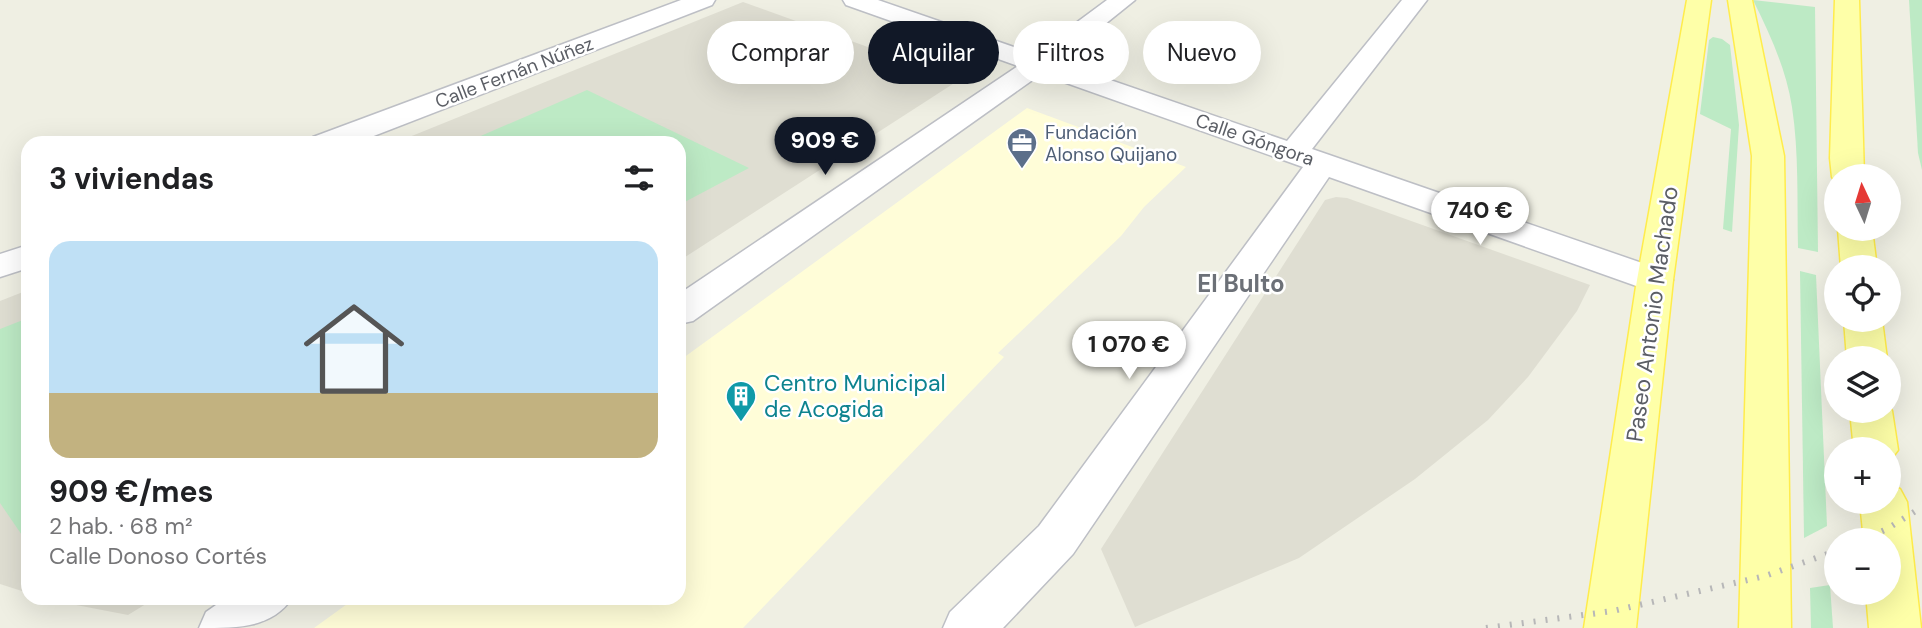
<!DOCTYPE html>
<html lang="es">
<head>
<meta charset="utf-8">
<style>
	:root { --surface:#fff; --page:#f2f2f2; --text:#202124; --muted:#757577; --accent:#111827 }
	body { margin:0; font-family:"DM Sans",sans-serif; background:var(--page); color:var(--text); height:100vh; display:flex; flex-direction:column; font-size:26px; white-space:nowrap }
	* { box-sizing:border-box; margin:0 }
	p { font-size:23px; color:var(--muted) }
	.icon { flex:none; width:38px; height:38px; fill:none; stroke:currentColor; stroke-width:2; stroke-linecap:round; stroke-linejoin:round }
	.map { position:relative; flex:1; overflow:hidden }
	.panel { position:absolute; left:21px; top:136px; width:665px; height:469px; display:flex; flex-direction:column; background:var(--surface); border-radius:21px; box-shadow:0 7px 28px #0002 }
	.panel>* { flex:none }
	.banner { position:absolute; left:707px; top:21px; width:665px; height:63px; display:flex; gap:14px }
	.needle { width:46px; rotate:356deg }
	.controls { position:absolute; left:1824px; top:164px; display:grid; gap:14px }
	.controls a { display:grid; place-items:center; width:77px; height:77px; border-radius:50%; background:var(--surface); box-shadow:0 7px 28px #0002; font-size:35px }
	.price { position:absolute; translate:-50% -60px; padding:0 16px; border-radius:24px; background:#fff; color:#222; font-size:23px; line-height:46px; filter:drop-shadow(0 2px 4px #0008) }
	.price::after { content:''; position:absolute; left:50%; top:42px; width:21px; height:16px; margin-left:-10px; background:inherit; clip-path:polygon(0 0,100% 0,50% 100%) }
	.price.active { background:var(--accent); color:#fff }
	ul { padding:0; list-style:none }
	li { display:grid; align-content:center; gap:14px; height:371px; padding:0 28px }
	li span { display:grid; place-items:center; height:217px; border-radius:21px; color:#555 }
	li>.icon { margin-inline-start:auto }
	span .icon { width:126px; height:126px; fill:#fffc; stroke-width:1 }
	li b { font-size:30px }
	h2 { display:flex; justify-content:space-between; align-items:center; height:84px; padding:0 28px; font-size:30px }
	.chip { padding:0 24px; border-radius:32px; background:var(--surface); box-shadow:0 7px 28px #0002; font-size:24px; line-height:63px }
	.chip.active { background:var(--accent); color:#fff }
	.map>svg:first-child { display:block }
	.commercial { fill:#fffdd8 }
	.education { fill:#dfded2 }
	.green { fill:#bdeac5 }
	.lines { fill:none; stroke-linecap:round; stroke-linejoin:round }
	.minor-casing { stroke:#bdbfc5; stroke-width:3 }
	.primary-casing { stroke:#ffec4c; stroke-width:3 }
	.minor { fill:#fff; fill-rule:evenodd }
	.primary { fill:#feffa8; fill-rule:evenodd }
	.rail { stroke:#b7b7b8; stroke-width:6; stroke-dasharray:2 10; stroke-linecap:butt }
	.labels { text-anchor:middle; stroke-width:5; stroke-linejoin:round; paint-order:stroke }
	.far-street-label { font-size:19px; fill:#5b5e65; stroke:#fff }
	.far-service-label { font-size:19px; fill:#4e5e75; stroke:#fff; text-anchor:start }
	.street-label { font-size:23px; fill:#5b5e65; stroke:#fff }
	.culture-label { font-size:23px; fill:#0d838f; stroke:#fff; text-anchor:start }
	.neighbourhood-label { font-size:24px; font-weight:bold; fill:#6c7077; stroke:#fff }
</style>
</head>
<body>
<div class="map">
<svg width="1922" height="628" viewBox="0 0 1922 628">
	<rect width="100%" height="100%" fill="#efefe3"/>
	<!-- commercial -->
	<path class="commercial" d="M 1027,108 L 1186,167 L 1144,207 L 1121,236 L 998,353 L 1004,357 L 743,628 L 314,628 L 354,599 L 679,598 L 679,361 Z"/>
	<!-- education -->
	<g class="education">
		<path d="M 743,2 L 959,80 L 679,261 L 679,144 L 392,144 Z"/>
		<path d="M 1336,197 L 1347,198 L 1590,285 L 1577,311 L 1528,377 L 1488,420 L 1415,479 L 1299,558 L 1135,627 L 1101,549 L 1325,200 Z"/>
		<path d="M 28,290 L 28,593 L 0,584 L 0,301 Z"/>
		<path d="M 45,599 L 154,599 L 128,615 Z"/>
	</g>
	<!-- green -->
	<g class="green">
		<path d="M 1753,0 L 1815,7 L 1818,252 L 1798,248 C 1797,201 1799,153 1792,107 C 1786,69 1770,34 1753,0 Z"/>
		<path d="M 1909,0 L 1922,0 L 1922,170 L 1918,153 Z"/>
		<path d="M 1713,37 L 1722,39 L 1730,45 L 1739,125 L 1732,232 L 1723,229 L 1731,129 L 1700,114 L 1709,40 Z"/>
		<path d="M 587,90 L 749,168 L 679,205 L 679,144 L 486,144 L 476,138 Z"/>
		<path d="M 1800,271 L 1816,275 L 1827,526 L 1804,538 Z"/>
		<path d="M 28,318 L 28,544 L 0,503 L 0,329 Z"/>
		<path d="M 1830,585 L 1833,628 L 1811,628 L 1810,588 Z"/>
	</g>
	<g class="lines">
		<!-- minor casing -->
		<g class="minor-casing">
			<g id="minor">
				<path d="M 681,0 L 715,0 L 712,5 L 353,144 L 309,144 L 313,137 Z"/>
				<path d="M 843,0 L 878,0 L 1034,54 L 1107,0 L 1135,0 L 1058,62 L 1287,141 L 1402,0 L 1427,0 L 1312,149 L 1668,272 L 1673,280 L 1668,288 L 1655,291 L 1642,288 L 1329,177 L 1073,554 L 1003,628 L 943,628 L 950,612 L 1039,526 L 1303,167 L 1041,74 L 693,321 L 679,324 L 679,294 L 1018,66 L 846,5 Z"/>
				<path d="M 28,245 L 28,268 L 0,277 L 0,254 Z"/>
				<path d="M 226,598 L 292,598 C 272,628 238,628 199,628 L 206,612 Z"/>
			</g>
		</g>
		<!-- primary casing -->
		<g class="primary-casing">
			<g id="primary">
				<path d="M 1687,0 L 1711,0 L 1673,280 L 1636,628 L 1584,628 L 1637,280 Z"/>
				<path d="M 1728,0 L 1752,0 L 1784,156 L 1791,628 L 1739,628 L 1752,156 Z"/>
				<path d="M 1835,0 L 1859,0 L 1864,177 L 1836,177 L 1836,183 L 1832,177 L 1830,158 Z"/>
				<path d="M 1838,229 L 1872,229 L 1877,268 L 1841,268 Z"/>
				<path d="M 1844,320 L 1882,320 L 1887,359 L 1847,359 Z"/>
				<path d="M 1888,404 L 1892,411 L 1898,450 L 1888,463 L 1888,450 L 1854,450 L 1850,411 L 1888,411 Z"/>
				<path d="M 1888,486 L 1900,489 L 1907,502 L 1921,628 L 1869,628 L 1866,593 L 1888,593 L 1888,541 L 1864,541 L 1860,502 L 1888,502 Z"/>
			</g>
		</g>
		<!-- minor -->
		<use href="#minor" class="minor"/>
		<!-- primary -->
		<use href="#primary" class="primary"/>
		<!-- rail -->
		<g class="rail">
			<path d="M 1860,541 L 1887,529 L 1922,507"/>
			<path d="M 1486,628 L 1613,611 L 1765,576 L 1836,551"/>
		</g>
	</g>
	<!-- icons -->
	<defs>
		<g id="office-pin" transform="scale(1.575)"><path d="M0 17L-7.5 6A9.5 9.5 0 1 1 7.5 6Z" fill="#5c6f8a" stroke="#fff"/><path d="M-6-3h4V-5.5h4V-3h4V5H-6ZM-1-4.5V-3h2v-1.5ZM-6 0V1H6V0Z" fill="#fff"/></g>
		<g id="building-pin" transform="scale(1.575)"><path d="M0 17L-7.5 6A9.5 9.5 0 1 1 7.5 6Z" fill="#0f9aa8" stroke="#fff"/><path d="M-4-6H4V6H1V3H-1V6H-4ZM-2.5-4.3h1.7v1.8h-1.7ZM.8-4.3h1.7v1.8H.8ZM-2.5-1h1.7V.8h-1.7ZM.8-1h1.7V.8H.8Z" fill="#fff"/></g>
	</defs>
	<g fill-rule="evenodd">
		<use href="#office-pin" x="1022" y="143"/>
		<use href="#building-pin" x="741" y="396"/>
	</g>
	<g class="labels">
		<!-- far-street labels -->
		<g class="far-street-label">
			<text transform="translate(514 72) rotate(-21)" y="7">Calle Fernán Núñez</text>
			<text transform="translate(1255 139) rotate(19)" y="7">Calle Góngora</text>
		</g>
		<!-- far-service labels -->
		<g class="far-service-label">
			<text x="1045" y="139">Fundación<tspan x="1045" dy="22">Alonso Quijano</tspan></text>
		</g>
		<!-- street labels -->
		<g class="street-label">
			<text transform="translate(1652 314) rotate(-82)" y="8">Paseo Antonio Machado</text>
		</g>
		<!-- culture labels -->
		<g class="culture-label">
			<text x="764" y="391">Centro Municipal<tspan x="764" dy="26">de Acogida</tspan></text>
		</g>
		<!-- neighbourhood labels -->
		<g class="neighbourhood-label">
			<text x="1241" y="292">El Bulto</text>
		</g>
	</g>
</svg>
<div class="controls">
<a><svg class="needle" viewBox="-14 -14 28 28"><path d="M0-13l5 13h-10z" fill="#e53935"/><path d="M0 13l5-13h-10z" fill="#757577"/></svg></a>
<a><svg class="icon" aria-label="locate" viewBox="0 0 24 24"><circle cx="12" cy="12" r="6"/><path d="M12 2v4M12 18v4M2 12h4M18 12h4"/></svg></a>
<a><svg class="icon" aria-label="layers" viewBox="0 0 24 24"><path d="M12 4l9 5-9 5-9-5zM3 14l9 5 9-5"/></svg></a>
<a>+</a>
<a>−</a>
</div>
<b class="price active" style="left:825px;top:177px">909 €</b>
<b class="price" style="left:1480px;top:247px">740 €</b>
<b class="price" style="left:1129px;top:381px">1 070 €</b>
<div class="banner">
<a class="chip">Comprar</a>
<a class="chip active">Alquilar</a>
<a class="chip">Filtros</a>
<a class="chip">Nuevo</a>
</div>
<section class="panel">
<h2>3 viviendas<svg class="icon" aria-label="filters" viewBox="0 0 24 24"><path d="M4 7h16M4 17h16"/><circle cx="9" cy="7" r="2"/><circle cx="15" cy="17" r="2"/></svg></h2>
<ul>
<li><span style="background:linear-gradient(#bfe0f5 70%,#c2b280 0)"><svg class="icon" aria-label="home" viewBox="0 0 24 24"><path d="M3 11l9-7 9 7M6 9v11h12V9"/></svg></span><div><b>909 €/mes</b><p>2 hab. · 68 m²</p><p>Calle Donoso Cortés</p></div></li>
</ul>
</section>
</div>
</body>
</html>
